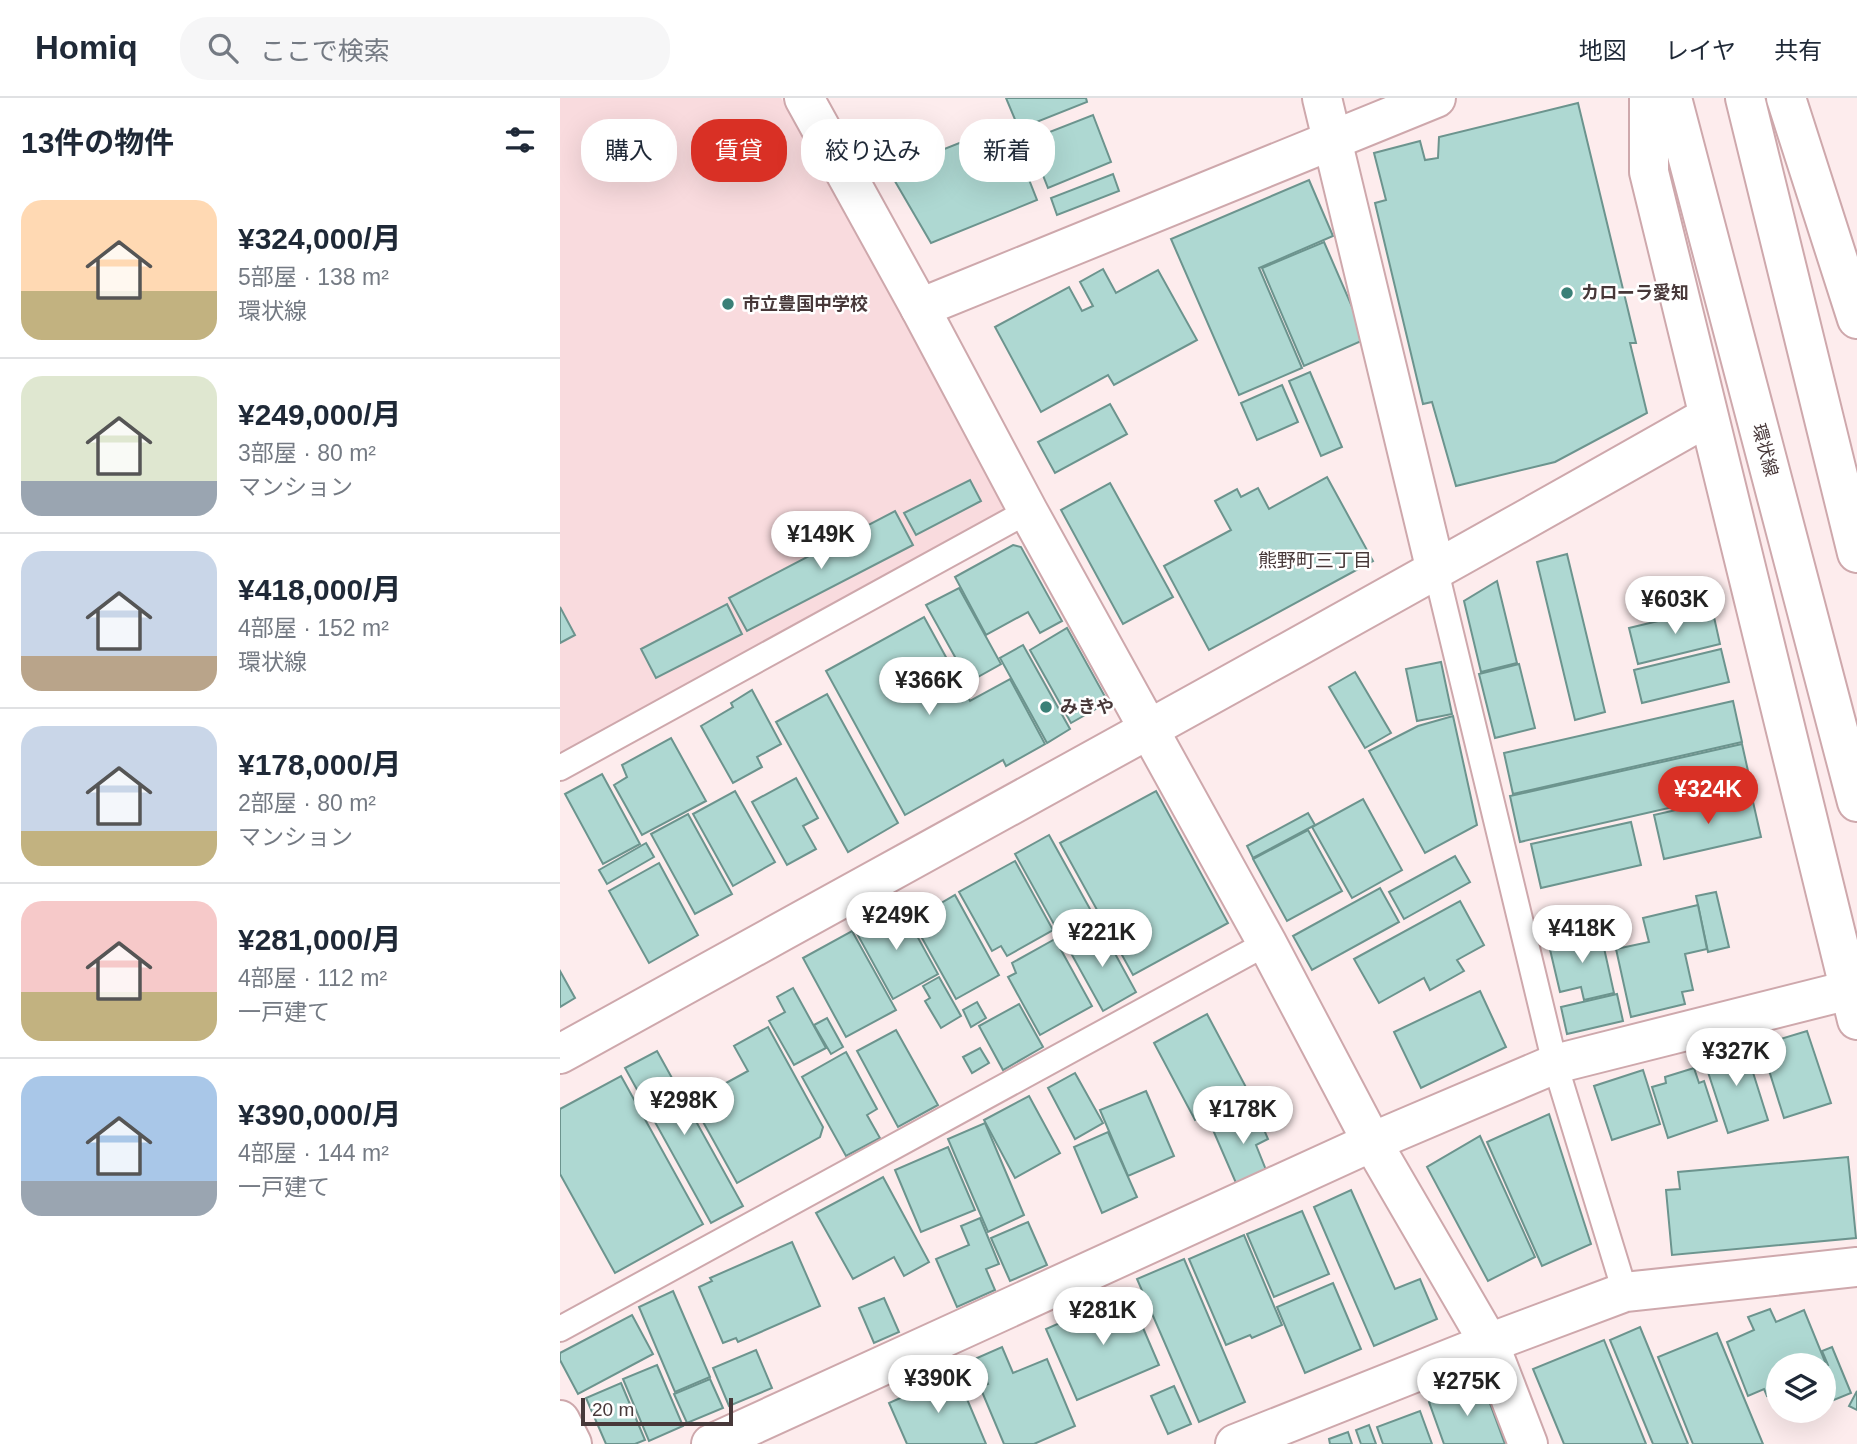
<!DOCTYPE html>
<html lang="ja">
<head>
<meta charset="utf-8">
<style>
	:root { --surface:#fff; --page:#f6f6f7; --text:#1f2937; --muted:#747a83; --line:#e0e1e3; --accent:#d93025 }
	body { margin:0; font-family:Arial,"Noto Sans JP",sans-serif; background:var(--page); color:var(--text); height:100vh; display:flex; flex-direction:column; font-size:26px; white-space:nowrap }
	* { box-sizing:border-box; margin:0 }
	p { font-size:23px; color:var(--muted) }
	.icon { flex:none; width:38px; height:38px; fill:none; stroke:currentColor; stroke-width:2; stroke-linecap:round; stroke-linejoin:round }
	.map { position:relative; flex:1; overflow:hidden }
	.drawer { display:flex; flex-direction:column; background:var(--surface); width:560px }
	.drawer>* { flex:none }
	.top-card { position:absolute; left:21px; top:21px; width:665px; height:63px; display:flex; gap:14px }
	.tools { position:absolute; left:1206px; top:1255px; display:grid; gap:14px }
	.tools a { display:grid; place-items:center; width:70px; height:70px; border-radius:50%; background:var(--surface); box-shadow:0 7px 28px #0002; font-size:35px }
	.scale { position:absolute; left:21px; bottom:18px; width:152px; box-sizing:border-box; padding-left:7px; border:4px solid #473839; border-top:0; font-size:19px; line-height:24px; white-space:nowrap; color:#473839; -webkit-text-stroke:5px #fff; paint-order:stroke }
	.price { position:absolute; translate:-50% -60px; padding:0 16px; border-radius:24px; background:#fff; color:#222; font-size:23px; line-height:46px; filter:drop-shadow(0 2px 4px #0008) }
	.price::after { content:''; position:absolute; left:50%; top:42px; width:21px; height:16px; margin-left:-10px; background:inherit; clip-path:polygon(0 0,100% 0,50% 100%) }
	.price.active { background:var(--accent); color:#fff }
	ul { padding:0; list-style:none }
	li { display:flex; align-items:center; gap:21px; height:175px; padding:0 21px }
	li+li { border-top:2px solid var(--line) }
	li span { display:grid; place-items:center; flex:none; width:196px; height:140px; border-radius:21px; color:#555 }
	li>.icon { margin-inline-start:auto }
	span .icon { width:84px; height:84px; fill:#fffc; stroke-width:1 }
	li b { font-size:30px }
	h2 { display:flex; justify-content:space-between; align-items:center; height:84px; padding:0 21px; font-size:30px }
	.chip { padding:0 24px; border-radius:28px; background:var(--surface); box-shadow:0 7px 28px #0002; font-size:24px; line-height:63px }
	.chip.active { background:var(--accent); color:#fff }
	header { display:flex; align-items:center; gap:42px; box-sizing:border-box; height:98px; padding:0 35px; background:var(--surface); border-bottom:2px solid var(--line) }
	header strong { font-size:33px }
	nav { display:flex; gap:38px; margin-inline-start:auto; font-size:24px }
	.search { width:490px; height:63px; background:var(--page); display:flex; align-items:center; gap:18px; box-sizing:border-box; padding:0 24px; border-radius:28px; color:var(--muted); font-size:26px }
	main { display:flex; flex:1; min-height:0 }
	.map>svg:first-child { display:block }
	.built { fill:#f9dbde }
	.building { fill:#aed8d2; stroke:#6c948e; stroke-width:2 }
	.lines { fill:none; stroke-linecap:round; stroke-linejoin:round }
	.lane-casing { stroke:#cea8ac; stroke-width:28 }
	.street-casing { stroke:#cea8ac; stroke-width:42 }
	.primary-casing { stroke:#cea8ac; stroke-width:42 }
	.lane { stroke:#fff; stroke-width:24 }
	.street { stroke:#fff; stroke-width:38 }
	.primary { stroke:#fff; stroke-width:38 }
	.poi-dot { fill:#3a8077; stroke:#fff; stroke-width:2.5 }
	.labels { text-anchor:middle; stroke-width:5; stroke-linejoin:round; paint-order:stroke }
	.poi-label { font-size:18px; font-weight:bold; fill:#473839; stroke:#fff; text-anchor:start }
	.street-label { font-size:18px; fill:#473839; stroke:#fff }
	.neighbourhood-label { font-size:19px; fill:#473839; stroke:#fff }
</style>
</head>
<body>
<header>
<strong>Homiq</strong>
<div class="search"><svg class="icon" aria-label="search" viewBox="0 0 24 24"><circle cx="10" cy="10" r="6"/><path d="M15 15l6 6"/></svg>ここで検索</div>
<nav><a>地図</a><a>レイヤ</a><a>共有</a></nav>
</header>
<main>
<section class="drawer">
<h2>13件の物件<svg class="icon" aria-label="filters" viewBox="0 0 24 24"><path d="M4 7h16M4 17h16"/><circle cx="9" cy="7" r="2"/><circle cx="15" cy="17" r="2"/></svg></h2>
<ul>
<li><span style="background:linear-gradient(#ffd9b3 65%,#c2b280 0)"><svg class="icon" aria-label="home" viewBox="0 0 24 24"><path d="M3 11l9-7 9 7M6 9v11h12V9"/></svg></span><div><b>¥324,000/月</b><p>5部屋 · 138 m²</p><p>環状線</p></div></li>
<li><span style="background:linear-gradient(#dfe7d0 75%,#9aa5b1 0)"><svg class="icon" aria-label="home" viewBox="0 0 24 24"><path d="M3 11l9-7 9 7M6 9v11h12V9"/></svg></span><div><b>¥249,000/月</b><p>3部屋 · 80 m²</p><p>マンション</p></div></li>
<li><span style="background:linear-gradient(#c9d6e8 75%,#b9a48a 0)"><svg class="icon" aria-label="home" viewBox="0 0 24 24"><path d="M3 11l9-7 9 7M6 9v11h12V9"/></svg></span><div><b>¥418,000/月</b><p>4部屋 · 152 m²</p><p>環状線</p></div></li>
<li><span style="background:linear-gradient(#c9d6e8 75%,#c2b280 0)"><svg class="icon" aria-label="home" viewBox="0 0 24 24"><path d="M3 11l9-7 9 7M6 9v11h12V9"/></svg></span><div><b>¥178,000/月</b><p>2部屋 · 80 m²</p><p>マンション</p></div></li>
<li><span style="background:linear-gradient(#f6c9c9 65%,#c2b280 0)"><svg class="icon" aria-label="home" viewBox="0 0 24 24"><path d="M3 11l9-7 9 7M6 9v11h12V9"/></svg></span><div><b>¥281,000/月</b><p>4部屋 · 112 m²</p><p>一戸建て</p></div></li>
<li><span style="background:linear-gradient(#a9c7e8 75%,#9aa5b1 0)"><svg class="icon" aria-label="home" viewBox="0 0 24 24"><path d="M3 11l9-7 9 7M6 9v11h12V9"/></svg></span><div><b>¥390,000/月</b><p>4部屋 · 144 m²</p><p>一戸建て</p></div></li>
</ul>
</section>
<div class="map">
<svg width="1297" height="1346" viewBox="0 0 1297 1346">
	<rect width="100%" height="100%" fill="#fdeced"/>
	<!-- built -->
	<path class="built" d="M 0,0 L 221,0 L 449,411 L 0,656 Z"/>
	<!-- building -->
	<g class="building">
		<path d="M 446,0 L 526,0 L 527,4 L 459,31 Z"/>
		<path d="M 1018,5 L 1076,245 L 1070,245 L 1087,315 L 995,364 L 896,388 L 872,304 L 863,306 L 815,105 L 826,102 L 814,55 L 860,43 L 865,62 L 878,60 L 879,39 Z"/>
		<path d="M 533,17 L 551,64 L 488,90 L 469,42 Z"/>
		<path d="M 447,26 L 477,102 L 371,145 L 329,73 L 353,63 L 344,40 L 368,31 L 377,54 Z"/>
		<path d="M 553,76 L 559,93 L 497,117 L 491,100 Z"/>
		<path d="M 749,82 L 773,138 L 699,170 L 742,270 L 679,297 L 611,141 Z"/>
		<path d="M 764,144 L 806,241 L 744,268 L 702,170 Z"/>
		<path d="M 543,171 L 556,195 L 598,172 L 637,242 L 554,287 L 548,277 L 481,314 L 435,229 L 509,189 L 522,213 L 533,208 L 520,184 Z"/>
		<path d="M 750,274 L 782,349 L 761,358 L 729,283 Z"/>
		<path d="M 722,287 L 738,324 L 697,342 L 681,305 Z"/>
		<path d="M 550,306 L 567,336 L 495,375 L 478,344 Z"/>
		<path d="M 767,379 L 813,463 L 649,552 L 604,468 L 671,432 L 655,403 L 677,391 L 681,399 L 698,390 L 709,411 Z"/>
		<path d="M 410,382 L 421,403 L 356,437 L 344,415 Z"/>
		<path d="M 550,385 L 613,499 L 563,526 L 501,412 Z"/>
		<path d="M 335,413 L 353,447 L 187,533 L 169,500 Z"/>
		<path d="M 453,447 L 461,449 L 502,523 L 480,535 L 468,514 L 426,537 L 395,479 Z"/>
		<path d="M 1007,456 L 1045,614 L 1015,622 L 977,464 Z"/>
		<path d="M 937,483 L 957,565 L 921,574 L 904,503 Z"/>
		<path d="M 399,490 L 441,566 L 409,584 L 366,507 Z"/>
		<path d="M 167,506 L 182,536 L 96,580 L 81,551 Z"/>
		<path d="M 0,509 L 15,537 L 0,545 Z"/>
		<path d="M 1152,510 L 1160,546 L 1078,566 L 1069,530 Z"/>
		<path d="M 364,519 L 410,603 L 450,581 L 485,646 L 446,668 L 443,662 L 345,717 L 266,573 Z"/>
		<path d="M 507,530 L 548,604 L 511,625 L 470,552 Z"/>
		<path d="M 463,547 L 510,631 L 487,645 L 440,560 Z"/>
		<path d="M 1161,551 L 1169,584 L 1082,605 L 1074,572 Z"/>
		<path d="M 881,564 L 892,616 L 857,623 L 846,571 Z"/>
		<path d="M 959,566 L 975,630 L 935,640 L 919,576 Z"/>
		<path d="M 795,574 L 831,635 L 805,650 L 769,589 Z"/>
		<path d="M 192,592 L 221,646 L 197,659 L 202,669 L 173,685 L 141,628 L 173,609 L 171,605 Z"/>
		<path d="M 267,596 L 338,725 L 288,754 L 216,624 Z"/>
		<path d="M 1173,603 L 1182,644 L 953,696 L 944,655 Z"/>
		<path d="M 893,618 L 917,727 L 865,755 L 809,653 L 858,628 Z"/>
		<path d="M 111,640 L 146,703 L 82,737 L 54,687 L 67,679 L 62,667 Z"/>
		<path d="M 1182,646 L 1192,691 L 960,744 L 950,698 Z"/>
		<path d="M 42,676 L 80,746 L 43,766 L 5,696 Z"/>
		<path d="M 236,680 L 258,720 L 243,728 L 256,751 L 227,767 L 192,704 Z"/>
		<path d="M 175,693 L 215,764 L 173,788 L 133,716 Z"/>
		<path d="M 596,693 L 668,825 L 573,877 L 500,745 Z"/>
		<path d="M 1191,695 L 1201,739 L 1104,761 L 1094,717 Z"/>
		<path d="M 803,701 L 842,772 L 792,800 L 752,729 Z"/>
		<path d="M 748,715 L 755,727 L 693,760 L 687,748 Z"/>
		<path d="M 128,716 L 172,796 L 135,816 L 91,736 Z"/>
		<path d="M 1071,724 L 1081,767 L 981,790 L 971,746 Z"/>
		<path d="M 748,732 L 782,793 L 727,823 L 693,761 Z"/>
		<path d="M 489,737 L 540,829 L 506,848 L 455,756 Z"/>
		<path d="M 86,745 L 94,759 L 47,786 L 39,772 Z"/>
		<path d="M 895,758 L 910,784 L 844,821 L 829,794 Z"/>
		<path d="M 455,763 L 493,832 L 447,858 L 441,848 L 432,853 L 399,794 Z"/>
		<path d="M 99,765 L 138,837 L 89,865 L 49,793 Z"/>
		<path d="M 820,790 L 839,824 L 752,872 L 733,838 Z"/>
		<path d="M 1156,794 L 1169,849 L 1148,854 L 1136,798 Z"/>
		<path d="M 395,797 L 439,877 L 396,901 L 352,822 Z"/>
		<path d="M 900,803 L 924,847 L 897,862 L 904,873 L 870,892 L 864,880 L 819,905 L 794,861 Z"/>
		<path d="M 340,807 L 378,876 L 333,901 L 295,832 Z"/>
		<path d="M 1138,807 L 1147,851 L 1125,856 L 1133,892 L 1122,894 L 1125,906 L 1071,919 L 1056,851 L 1089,844 L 1083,820 Z"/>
		<path d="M 541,830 L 576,894 L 543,913 L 507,848 Z"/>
		<path d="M 1040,832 L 1054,895 L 1024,902 L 1021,889 L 1000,894 L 988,843 Z"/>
		<path d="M 292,833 L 336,912 L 286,939 L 243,860 Z"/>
		<path d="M 495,841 L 532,908 L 480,937 L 448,879 L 456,875 L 452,865 Z"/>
		<path d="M 0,873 L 15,900 L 0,909 Z"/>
		<path d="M 379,879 L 401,918 L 381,930 L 365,903 L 370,900 L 363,888 Z"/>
		<path d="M 233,890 L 266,950 L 234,967 L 209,923 L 225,914 L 217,899 Z"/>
		<path d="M 920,893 L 946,949 L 861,990 L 834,934 Z"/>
		<path d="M 1057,896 L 1063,923 L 1007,936 L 1001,909 Z"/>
		<path d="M 417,904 L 426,920 L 411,929 L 403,912 Z"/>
		<path d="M 459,906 L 483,949 L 443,972 L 419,928 Z"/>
		<path d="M 647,916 L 688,993 L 635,1022 L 594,945 Z"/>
		<path d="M 267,920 L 283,949 L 271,956 L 254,927 Z"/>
		<path d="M 208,929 L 263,1029 L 260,1039 L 177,1085 L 137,1013 L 140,1011 L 135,1002 L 188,973 L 174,948 Z"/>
		<path d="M 336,932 L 378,1007 L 338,1029 L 297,953 Z"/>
		<path d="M 1247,933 L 1271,1005 L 1224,1020 L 1201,947 Z"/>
		<path d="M 1184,946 L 1208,1022 L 1168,1035 L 1143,959 Z"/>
		<path d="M 420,950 L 429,965 L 412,975 L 403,959 Z"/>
		<path d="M 97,953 L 183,1108 L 151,1125 L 65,970 Z"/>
		<path d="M 286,954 L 317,1011 L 307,1017 L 320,1040 L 286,1058 L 242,979 Z"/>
		<path d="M 1134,970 L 1139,985 L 1144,983 L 1157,1023 L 1108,1040 L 1092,989 L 1106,985 L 1105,979 Z"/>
		<path d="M 1083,972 L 1100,1026 L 1052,1042 L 1034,988 Z"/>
		<path d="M 515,975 L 543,1025 L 515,1041 L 488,990 Z"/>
		<path d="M 61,978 L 143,1126 L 55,1175 L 0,1076 L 0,1011 Z"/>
		<path d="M 586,993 L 614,1058 L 568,1078 L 540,1012 Z"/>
		<path d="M 469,998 L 500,1055 L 455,1080 L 424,1022 Z"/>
		<path d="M 696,1013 L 708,1041 L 696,1047 L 706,1072 L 676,1085 L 653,1032 Z"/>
		<path d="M 989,1016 L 1031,1146 L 982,1168 L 927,1044 Z"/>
		<path d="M 425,1025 L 464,1117 L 428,1134 L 388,1041 Z"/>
		<path d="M 548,1034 L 577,1099 L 542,1115 L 514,1049 Z"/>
		<path d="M 920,1038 L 975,1159 L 928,1183 L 867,1069 Z"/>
		<path d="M 388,1049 L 415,1112 L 361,1134 L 335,1072 Z"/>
		<path d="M 1288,1059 L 1296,1140 L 1112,1157 L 1106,1092 L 1120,1091 L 1118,1074 Z"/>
		<path d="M 323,1079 L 369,1164 L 344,1178 L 334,1159 L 293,1181 L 256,1115 Z"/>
		<path d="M 791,1092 L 835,1191 L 860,1181 L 877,1221 L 814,1248 L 754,1109 Z"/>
		<path d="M 742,1113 L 769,1176 L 714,1199 L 687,1136 Z"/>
		<path d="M 420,1120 L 439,1166 L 426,1171 L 435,1192 L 397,1209 L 376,1161 L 409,1147 L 401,1128 Z"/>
		<path d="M 468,1124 L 487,1167 L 450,1183 L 431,1140 Z"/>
		<path d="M 684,1137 L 722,1227 L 692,1240 L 690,1237 L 666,1247 L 629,1161 Z"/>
		<path d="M 232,1144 L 260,1208 L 178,1244 L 176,1240 L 163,1245 L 139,1189 L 152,1183 L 150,1180 Z"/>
		<path d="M 624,1161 L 685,1304 L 639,1324 L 577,1181 Z"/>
		<path d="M 773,1185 L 801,1251 L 745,1275 L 717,1209 Z"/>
		<path d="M 113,1193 L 150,1279 L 115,1294 L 79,1209 Z"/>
		<path d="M 568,1195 L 599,1267 L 517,1302 L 486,1231 Z"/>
		<path d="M 324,1200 L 339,1234 L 314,1245 L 299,1210 Z"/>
		<path d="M 1210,1211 L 1216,1224 L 1244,1212 L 1266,1266 L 1218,1267 L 1218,1294 L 1207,1298 L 1204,1291 L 1188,1298 L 1167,1244 L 1194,1232 L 1188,1219 Z"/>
		<path d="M 72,1217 L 93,1256 L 18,1296 L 0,1262 L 0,1255 Z"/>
		<path d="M 1080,1229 L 1128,1346 L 1093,1346 L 1050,1242 Z"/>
		<path d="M 1157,1235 L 1203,1346 L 1133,1346 L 1098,1259 Z"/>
		<path d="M 1044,1242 L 1086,1346 L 1004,1346 L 973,1271 Z"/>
		<path d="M 442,1249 L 453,1275 L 487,1261 L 515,1328 L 474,1346 L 444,1346 L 420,1289 L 428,1286 L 417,1260 Z"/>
		<path d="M 1272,1249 L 1291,1295 L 1264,1306 L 1264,1268 L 1268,1267 L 1262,1253 Z"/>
		<path d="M 196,1252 L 212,1290 L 169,1308 L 153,1270 Z"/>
		<path d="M 97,1267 L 123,1328 L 89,1343 L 63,1281 Z"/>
		<path d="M 396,1275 L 426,1346 L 347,1346 L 329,1305 Z"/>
		<path d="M 150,1281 L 163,1310 L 127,1325 L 114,1296 Z"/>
		<path d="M 922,1284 L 945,1346 L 884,1346 L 869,1304 Z"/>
		<path d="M 61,1285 L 85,1342 L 75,1346 L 46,1346 L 26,1300 Z"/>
		<path d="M 614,1288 L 631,1326 L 608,1336 L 591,1298 Z"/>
		<path d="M 1297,1293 L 1297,1312 L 1289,1308 Z"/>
		<path d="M 860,1313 L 872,1346 L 823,1346 L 817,1329 Z"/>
		<path d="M 809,1327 L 816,1346 L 801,1346 L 796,1332 Z"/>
		<path d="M 788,1334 L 792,1346 L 770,1346 L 769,1341 Z"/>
	</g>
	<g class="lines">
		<!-- lane casing -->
		<g class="lane-casing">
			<g id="lane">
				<path d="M 876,473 L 995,966 L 1065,1194"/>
				<path d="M 0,670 L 468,413"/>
				<path d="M 0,1231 L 707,845"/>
			</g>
		</g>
		<!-- street casing -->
		<g class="street-casing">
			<g id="street">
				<path d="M 244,0 L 360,210 L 468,413 L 707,845 L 812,1044 L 929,1245 L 968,1346"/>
				<path d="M 762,0 L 876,473"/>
				<path d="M 1089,0 L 1089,74 L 1297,922"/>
				<path d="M 1226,0 L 1297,221"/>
				<path d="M 360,210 L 876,0"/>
				<path d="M 0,956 C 383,744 767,535 1147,319"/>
				<path d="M 0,1322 L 12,1346"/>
				<path d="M 151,1346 L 812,1044 L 995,966 L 1289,892"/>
				<path d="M 675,1346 L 929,1245 L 1065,1194 L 1297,1169"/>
			</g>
		</g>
		<!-- primary casing -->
		<g class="primary-casing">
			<g id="primary">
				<path d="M 1112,0 L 1297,704"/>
				<path d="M 1185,0 L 1297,455"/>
			</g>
		</g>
		<!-- lane -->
		<use href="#lane" class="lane"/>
		<!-- street -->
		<use href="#street" class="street"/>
		<!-- primary -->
		<use href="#primary" class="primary"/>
	</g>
	<!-- markers -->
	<g class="poi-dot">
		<circle cx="1007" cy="195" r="7"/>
		<circle cx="168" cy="206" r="7"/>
		<circle cx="486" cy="609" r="7"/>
	</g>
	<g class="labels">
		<!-- poi labels -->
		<g class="poi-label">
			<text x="1021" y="201">カローラ愛知</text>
			<text x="182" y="212">市立豊国中学校</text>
			<text x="500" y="615">みきや</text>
		</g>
		<!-- street labels -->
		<g class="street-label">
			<text transform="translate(1205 352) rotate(75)" y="6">環状線</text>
		</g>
		<!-- neighbourhood labels -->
		<g class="neighbourhood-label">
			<text x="755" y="469">熊野町三丁目</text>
		</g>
	</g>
</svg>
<div class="tools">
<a><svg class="icon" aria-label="layers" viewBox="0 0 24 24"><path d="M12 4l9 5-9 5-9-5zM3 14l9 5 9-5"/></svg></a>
</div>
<div class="scale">20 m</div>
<b class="price" style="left:261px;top:473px">¥149K</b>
<b class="price" style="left:1115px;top:538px">¥603K</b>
<b class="price" style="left:369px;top:619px">¥366K</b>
<b class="price active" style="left:1148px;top:728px">¥324K</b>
<b class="price" style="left:336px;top:854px">¥249K</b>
<b class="price" style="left:1022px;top:867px">¥418K</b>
<b class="price" style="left:542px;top:871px">¥221K</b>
<b class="price" style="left:1176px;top:990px">¥327K</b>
<b class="price" style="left:124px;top:1039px">¥298K</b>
<b class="price" style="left:683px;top:1048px">¥178K</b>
<b class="price" style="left:543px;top:1249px">¥281K</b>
<b class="price" style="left:378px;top:1317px">¥390K</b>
<b class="price" style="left:907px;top:1320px">¥275K</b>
<div class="top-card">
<a class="chip">購入</a>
<a class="chip active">賃貸</a>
<a class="chip">絞り込み</a>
<a class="chip">新着</a>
</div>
</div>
</main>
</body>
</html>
